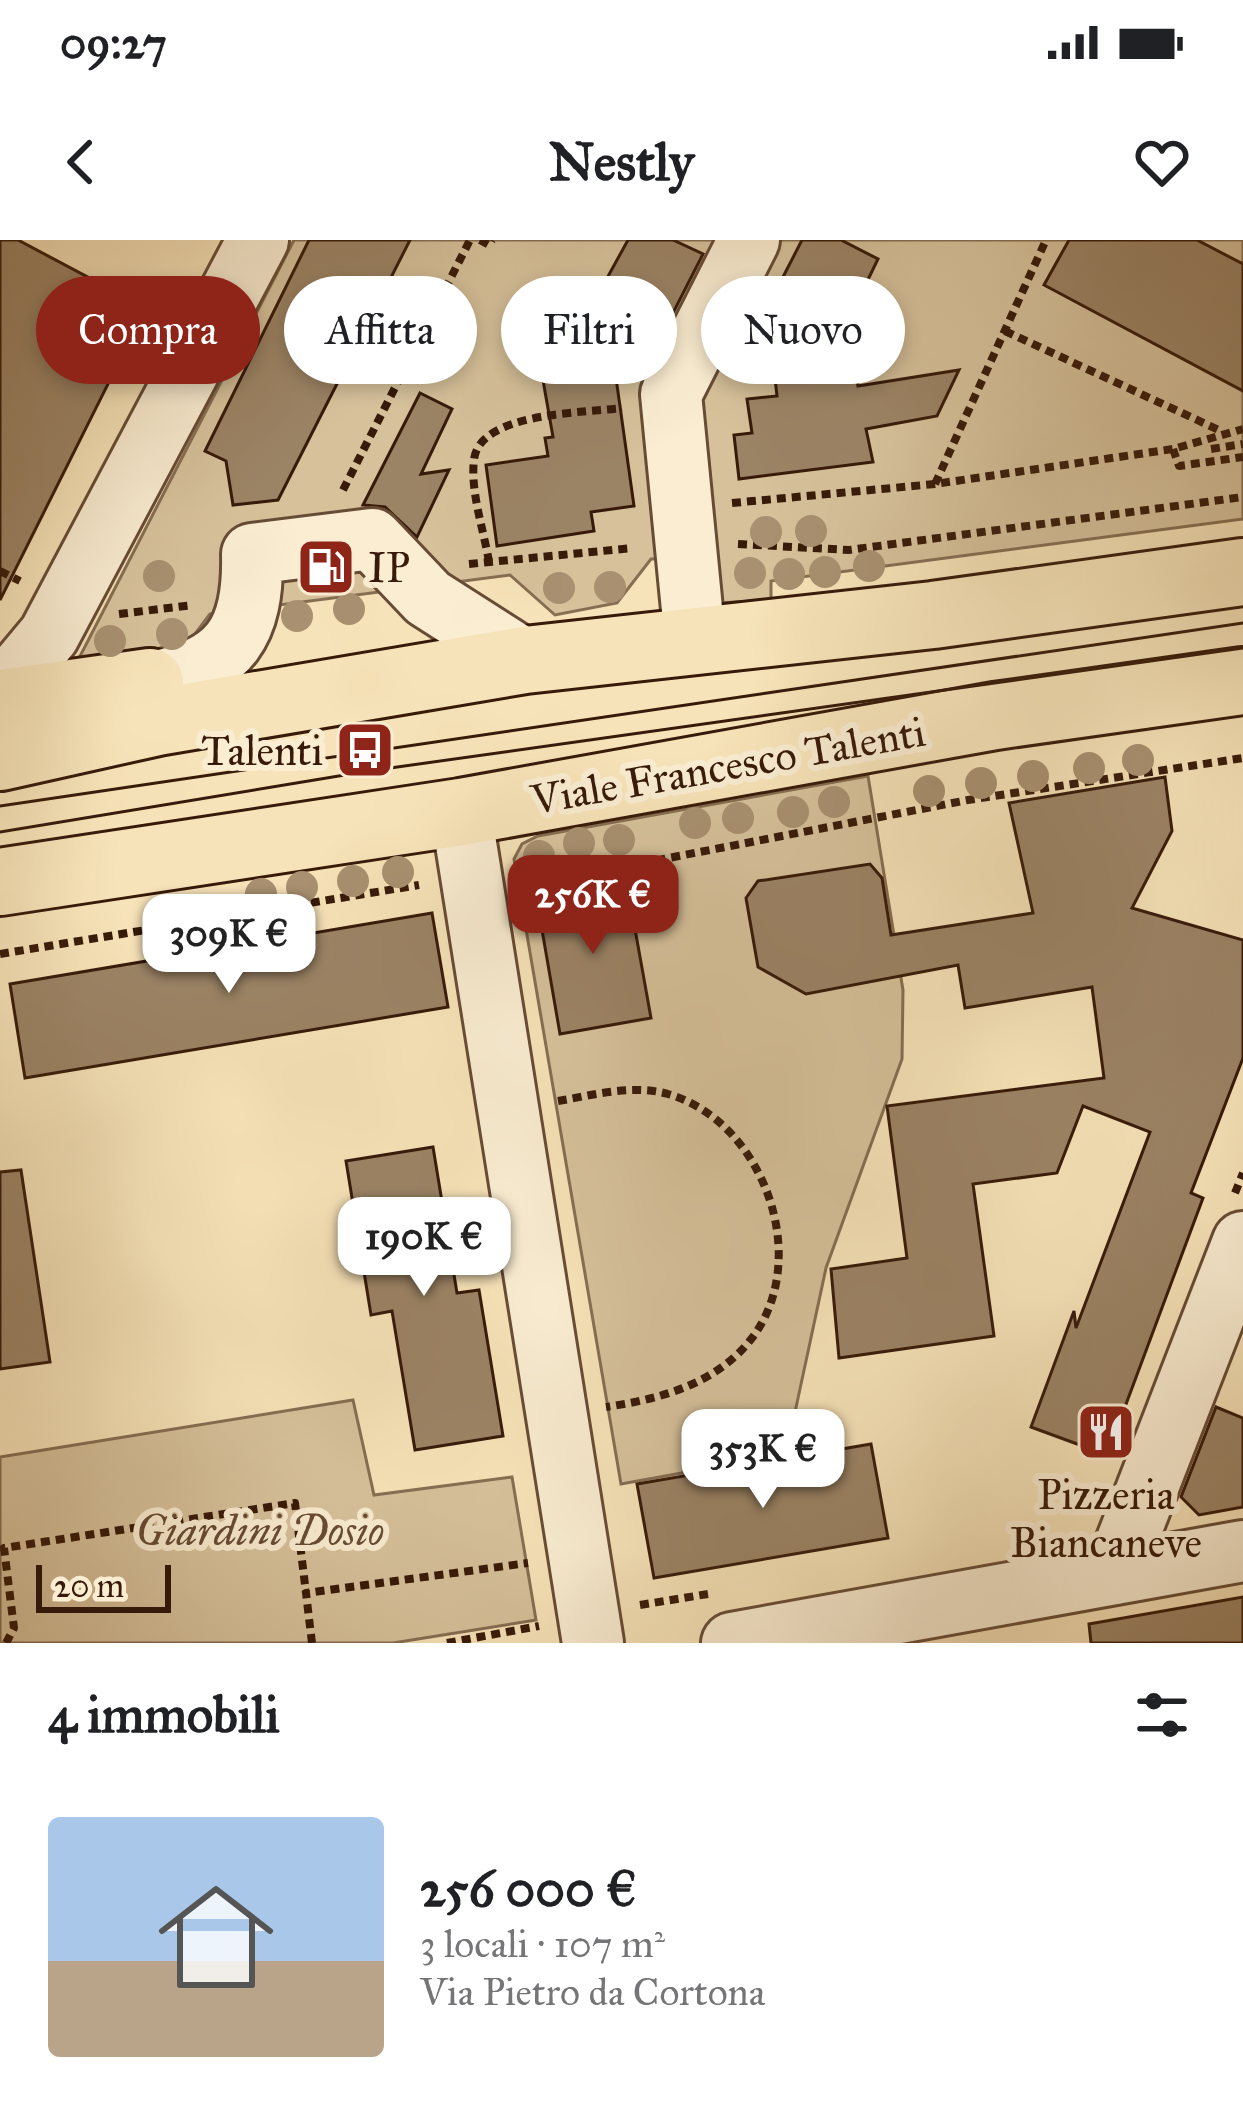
<!DOCTYPE html>
<html lang="it">
<head>
<meta charset="utf-8">
<style>
	:root { --surface:#fff; --page:#f6f6f6; --text:#202124; --muted:#757577; --line:#e0e0e0; --accent:#8f2418 }
	body { margin:0; font-family:"IM FELL Great Primer",serif; background:var(--page); color:var(--text); height:100vh; display:flex; flex-direction:column; font-size:45px; white-space:nowrap }
	* { box-sizing:border-box; margin:0 }
	p { font-size:39px; color:var(--muted) }
	.icon { flex:none; width:66px; height:66px; fill:none; stroke:currentColor; stroke-width:2; stroke-linecap:round; stroke-linejoin:round }
	.map { position:relative; height:1403px; overflow:hidden }
	.panel { display:flex; flex-direction:column; background:var(--surface); flex:1 }
	.panel>* { flex:none }
	.banner { position:absolute; left:36px; top:36px; width:1173px; height:108px; display:flex; gap:24px }
	.scale { position:absolute; left:36px; bottom:30px; width:135px; box-sizing:border-box; padding-left:12px; border:6px solid #371a09; border-top:0; font-size:33px; line-height:42px; white-space:nowrap; color:#371a09; -webkit-text-stroke:9px #faedd2; paint-order:stroke }
	.price { position:absolute; translate:-50% -102px; padding:0 27px; border-radius:24px; background:#fff; color:#222; font-size:39px; line-height:78px; filter:drop-shadow(0 3px 6px #0008) }
	.price::after { content:''; position:absolute; left:50%; top:72px; width:36px; height:27px; margin-left:-18px; background:inherit; clip-path:polygon(0 0,100% 0,50% 100%) }
	.price.on { background:var(--accent); color:#fff }
	ul { padding:0; list-style:none }
	li { display:flex; align-items:center; gap:36px; height:300px; padding:0 48px }
	li+li { border-top:3px solid var(--line) }
	li span { display:grid; place-items:center; flex:none; width:336px; height:240px; border-radius:12px; color:#555 }
	li>.icon { margin-inline-start:auto }
	span .icon { width:144px; height:144px; fill:#fffc; stroke-width:1 }
	li b { font-size:51px }
	h2 { display:flex; justify-content:space-between; align-items:center; height:144px; padding:0 48px; font-size:51px }
	.chip { padding:0 42px; border-radius:54px; background:var(--surface); box-shadow:0 6px 18px #0003; font-size:42px; line-height:108px }
	.chip.on { background:var(--accent); color:#fff }
	.status { display:flex; justify-content:space-between; align-items:center; height:84px; padding:0 60px; background:var(--surface); direction:ltr }
	.status svg { height:33px; fill:currentColor }
	header { display:flex; justify-content:space-between; align-items:center; height:156px; padding:0 48px; background:var(--surface); font-size:54px; font-weight:700 }
	.map>svg:first-child { display:block }
	.green { fill:#d6c19b; stroke:#866e52; stroke-width:3 }
	.building { fill:#9b8365; stroke:#371a09; stroke-width:3 }
	.lines { fill:none; stroke-linecap:round; stroke-linejoin:round }
	.minor-casing { stroke:#674c35; stroke-width:66 }
	.major-casing { stroke:#371a09; stroke-width:72 }
	.path { stroke:#371a09; stroke-width:8; stroke-dasharray:9 6; stroke-linecap:butt }
	.minor { stroke:#faedd2; stroke-width:60 }
	.major { stroke:#f7e3b9; stroke-width:66 }
	.tram { stroke:#371a09; stroke-width:3 }
	.tree { fill:#a89070 }
	.labels { text-anchor:middle; stroke-width:12; stroke-linejoin:round; paint-order:stroke }
	.poi-label { font-size:42px; fill:#371a09; stroke:#faedd2; text-anchor:start }
	.street-label { font-size:42px; fill:#371a09; stroke:#faedd2 }
	.park-label { font-size:42px; font-style:italic; fill:#674c35; stroke:#faedd2 }
</style>
</head>
<body>
<div class="status"><b>09:27</b><svg viewBox="0 0 49 12"><path d="M0 12V9h3v3zM5 12V6h3v6zM10 12V3h3v9zM15 12V0h3v12zM26 1h20v11H26zM47 4h2v5h-2z"/></svg></div>
<header><svg class="icon" aria-label="back" viewBox="0 0 24 24"><path d="M15 5l-7 7 7 7"/></svg>Nestly<svg class="icon" aria-label="heart" viewBox="0 0 24 24"><path d="M12 20l-8-8c-3-5 5-10 8-4 3-6 11-1 8 4z"/></svg></header>
<div class="map">
<svg width="1243" height="1403" viewBox="0 0 1243 1403">
	<rect width="100%" height="100%" fill="#f7e3b9"/>
	<filter id="stains"><feTurbulence type="fractalNoise" baseFrequency=".00167" numOctaves="4"/><feColorMatrix values="0 0 0 0 .2 0 0 0 0 .09 0 0 0 0 .02 0 0 0 .5 -.17"/></filter>
	<radialGradient id="worn" r=".72"><stop offset=".6" stop-color="#630" stop-opacity="0"/><stop offset="1" stop-color="#630" stop-opacity=".3"/></radialGradient>
	<!-- green -->
	<g class="green">
		<path d="M 294,0 L 1243,0 L 1243,279 L 771,341 L 771,360 L 716,363 L 711,316 L 651,319 L 617,363 L 555,375 L 510,335 L 210,374 L 186,406 L 76,424 Z"/>
		<path d="M 868,536 L 903,750 L 902,819 L 826,1028 L 786,1214 L 621,1244 L 514,619 L 522,604 L 538,596 Z"/>
		<path d="M 353,1160 L 374,1255 L 512,1237 L 536,1380 L 393,1403 L 0,1403 L 0,1217 Z"/>
	</g>
	<!-- building -->
	<g class="building">
		<path d="M 0,0 L 18,0 L 146,68 L 0,360 Z"/>
		<path d="M 309,0 L 410,0 L 278,260 L 233,265 L 226,221 L 205,211 Z"/>
		<path d="M 628,0 L 673,0 L 703,14 L 643,132 L 616,138 L 634,266 L 591,272 L 594,291 L 497,306 L 486,225 L 548,216 L 545,198 L 553,197 L 531,72 L 595,60 Z"/>
		<path d="M 802,0 L 841,0 L 878,19 L 847,83 L 858,146 L 959,130 L 937,176 L 866,189 L 873,222 L 739,239 L 734,195 L 752,193 L 747,159 L 777,156 L 767,68 Z"/>
		<path d="M 1069,0 L 1197,0 L 1243,24 L 1243,151 L 1044,45 Z"/>
		<path d="M 420,153 L 452,169 L 421,234 L 449,230 L 417,297 L 385,267 L 363,265 Z"/>
		<path d="M 1165,537 L 1172,591 L 1132,668 L 1243,700 L 1243,818 L 1191,953 L 1203,958 L 1107,1215 L 1031,1187 L 1074,1071 L 1076,1088 L 1150,892 L 1083,866 L 1057,933 L 973,944 L 994,1096 L 839,1118 L 831,1029 L 907,1018 L 887,866 L 1104,838 L 1092,747 L 965,768 L 958,725 L 806,754 L 758,727 L 746,658 L 758,641 L 870,624 L 882,638 L 891,695 L 1033,673 L 1009,563 Z"/>
		<path d="M 626,639 L 651,778 L 560,794 L 536,655 Z"/>
		<path d="M 432,673 L 448,767 L 25,838 L 10,744 Z"/>
		<path d="M 433,907 L 457,1053 L 479,1050 L 503,1196 L 415,1210 L 392,1071 L 371,1075 L 346,921 Z"/>
		<path d="M 21,930 L 50,1122 L 0,1129 L 0,932 Z"/>
		<path d="M 1216,1167 L 1243,1178 L 1243,1267 L 1199,1275 L 1181,1257 Z"/>
		<path d="M 871,1204 L 888,1298 L 654,1338 L 637,1244 Z"/>
		<path d="M 1243,1357 L 1243,1403 L 1091,1403 L 1089,1384 Z"/>
	</g>
	<g class="lines">
		<!-- minor casing -->
		<g class="minor-casing">
			<g id="minor">
				<path d="M 695,400 L 671,154 L 749,0"/>
				<path d="M 153,442 C 230,427 254,393 252,314 L 372,299 L 428,358 L 525,420"/>
				<path d="M 0,454 L 49,395 L 258,0"/>
				<path d="M 461,572 L 593,1403"/>
				<path d="M 1114,1334 L 1243,1002"/>
				<path d="M 732,1403 L 1243,1311"/>
			</g>
		</g>
		<!-- major casing -->
		<g class="major-casing">
			<g id="major">
				<path d="M 0,463 L 150,442"/>
				<path d="M 0,517 L 157,482 L 525,420 L 933,375 L 1243,332"/>
				<path d="M 0,642 L 461,572 L 995,476 L 1243,441"/>
			</g>
		</g>
		<!-- path -->
		<g class="path">
			<path d="M 480,0 L 489,5 L 492,0"/>
			<path d="M 1005,91 L 1221,191"/>
			<path d="M 1173,209 L 1179,226 L 1243,217"/>
			<path d="M 1211,209 L 1243,204"/>
			<path d="M 935,244 L 1046,0"/>
			<path d="M 343,250 L 470,0"/>
			<path d="M 732,263 L 935,244 L 1173,209 L 1243,189"/>
			<path d="M 738,304 L 849,310 L 1243,257"/>
			<path d="M 489,322 C 484,291 470,251 474,220 C 479,172 584,173 622,168"/>
			<path d="M 469,324 L 633,308"/>
			<path d="M 0,331 L 20,341"/>
			<path d="M 119,374 L 193,365"/>
			<path d="M 524,646 L 968,560 L 1243,518"/>
			<path d="M 0,714 L 419,645"/>
			<path d="M 558,861 C 593,855 633,844 668,854 C 763,881 813,1018 752,1098 C 717,1144 660,1159 606,1167"/>
			<path d="M 1235,953 L 1243,933"/>
			<path d="M 640,1365 L 708,1354"/>
			<path d="M 6,1403 L 14,1388 L 4,1308 L 295,1263 L 306,1353"/>
			<path d="M 312,1403 L 306,1353 L 528,1323"/>
			<path d="M 447,1403 L 539,1386"/>
		</g>
		<!-- minor -->
		<use href="#minor" class="minor"/>
		<!-- major -->
		<use href="#major" class="major"/>
		<!-- tram -->
		<g class="tram">
			<path d="M 0,566 L 1243,383"/>
			<path d="M 0,592 L 369,531 L 1243,408"/>
		</g>
	</g>
	<!-- trees -->
	<g class="tree">
		<circle cx="811" cy="291" r="16"/>
		<circle cx="766" cy="292" r="16"/>
		<circle cx="869" cy="326" r="16"/>
		<circle cx="825" cy="332" r="16"/>
		<circle cx="750" cy="333" r="16"/>
		<circle cx="789" cy="334" r="16"/>
		<circle cx="159" cy="336" r="16"/>
		<circle cx="610" cy="347" r="16"/>
		<circle cx="559" cy="348" r="16"/>
		<circle cx="349" cy="369" r="16"/>
		<circle cx="297" cy="376" r="16"/>
		<circle cx="172" cy="394" r="16"/>
		<circle cx="110" cy="401" r="16"/>
		<circle cx="1138" cy="520" r="16"/>
		<circle cx="1089" cy="528" r="16"/>
		<circle cx="1033" cy="536" r="16"/>
		<circle cx="981" cy="543" r="16"/>
		<circle cx="929" cy="551" r="16"/>
		<circle cx="834" cy="562" r="16"/>
		<circle cx="793" cy="572" r="16"/>
		<circle cx="738" cy="578" r="16"/>
		<circle cx="695" cy="583" r="16"/>
		<circle cx="619" cy="600" r="16"/>
		<circle cx="579" cy="603" r="16"/>
		<circle cx="539" cy="616" r="16"/>
		<circle cx="398" cy="632" r="16"/>
		<circle cx="353" cy="641" r="16"/>
		<circle cx="302" cy="647" r="16"/>
		<circle cx="261" cy="654" r="16"/>
	</g>
	<!-- icons -->
	<defs>
		<g id="fuel-square" transform="scale(3)"><rect x="-9" y="-9" width="18" height="18" rx="4" fill="#8f2418" stroke="#faedd2"/><path d="M-5.5-6h7V0h2V4h1.3V-2.5L3-4.5l.8-.8L6-3V5H2.5V1h-1V6h-7ZM-4.2-4.7v3.2H.2V-4.7Z" fill="#fff"/></g>
		<g id="bus-square" transform="scale(3)"><rect x="-9" y="-9" width="18" height="18" rx="4" fill="#8f2418" stroke="#faedd2"/><path d="M-5-6H5V4H4V6H2V4H-2V6H-4V4H-5ZM-3.5-4V0h7V-4ZM-3.5 1.2v1.5H-2V1.2ZM2 1.2v1.5H3.5V1.2Z" fill="#fff"/></g>
		<g id="restaurant-square" transform="scale(3)"><rect x="-9" y="-9" width="18" height="18" rx="4" fill="#8f2418" stroke="#faedd2"/><path d="M-5-6h1v4h1v-4h1v4h1v-4h1v5L-1.5 .5V6h-2V.5L-5-1ZM5-6V6H3V1.5H1.5Q1.5-4 5-6Z" fill="#fff"/></g>
	</defs>
	<g fill-rule="evenodd">
		<use href="#fuel-square" x="326" y="327"/>
		<use href="#bus-square" x="365" y="510"/>
		<use href="#restaurant-square" x="1106" y="1192"/>
	</g>
	<g class="labels">
		<!-- poi labels -->
		<g class="poi-label">
			<text x="368" y="342">IP</text>
			<text x="323" y="525" text-anchor="end">Talenti</text>
			<text x="1106" y="1269" text-anchor="middle">Pizzeria<tspan x="1106" dy="48">Biancaneve</tspan></text>
		</g>
		<!-- street labels -->
		<g class="street-label">
			<text transform="translate(728 525) rotate(-10)" y="15">Viale Francesco Talenti</text>
		</g>
		<!-- park labels -->
		<g class="park-label">
			<text x="260" y="1305">Giardini Dosio</text>
		</g>
	</g>
	<rect width="100%" height="100%" filter="url(#stains)"/>
	<rect width="100%" height="100%" fill="url(#worn)"/>
</svg>
<div class="scale">20 m</div>
<b class="price on" style="left:593px;top:717px">256K €</b>
<b class="price" style="left:229px;top:756px">309K €</b>
<b class="price" style="left:424px;top:1059px">190K €</b>
<b class="price" style="left:763px;top:1271px">353K €</b>
<div class="banner">
<a class="chip on">Compra</a>
<a class="chip">Affitta</a>
<a class="chip">Filtri</a>
<a class="chip">Nuovo</a>
</div>
</div>
<section class="panel">
<h2>4 immobili<svg class="icon" aria-label="filters" viewBox="0 0 24 24"><path d="M4 7h16M4 17h16"/><circle cx="9" cy="7" r="2"/><circle cx="15" cy="17" r="2"/></svg></h2>
<ul>
<li><span style="background:linear-gradient(#a9c7e8 60%,#b9a48a 0)"><svg class="icon" aria-label="home" viewBox="0 0 24 24"><path d="M3 11l9-7 9 7M6 9v11h12V9"/></svg></span><div><b>256 000 €</b><p>3 locali · 107 m²</p><p>Via Pietro da Cortona</p></div></li>
</ul>
</section>
</body>
</html>
